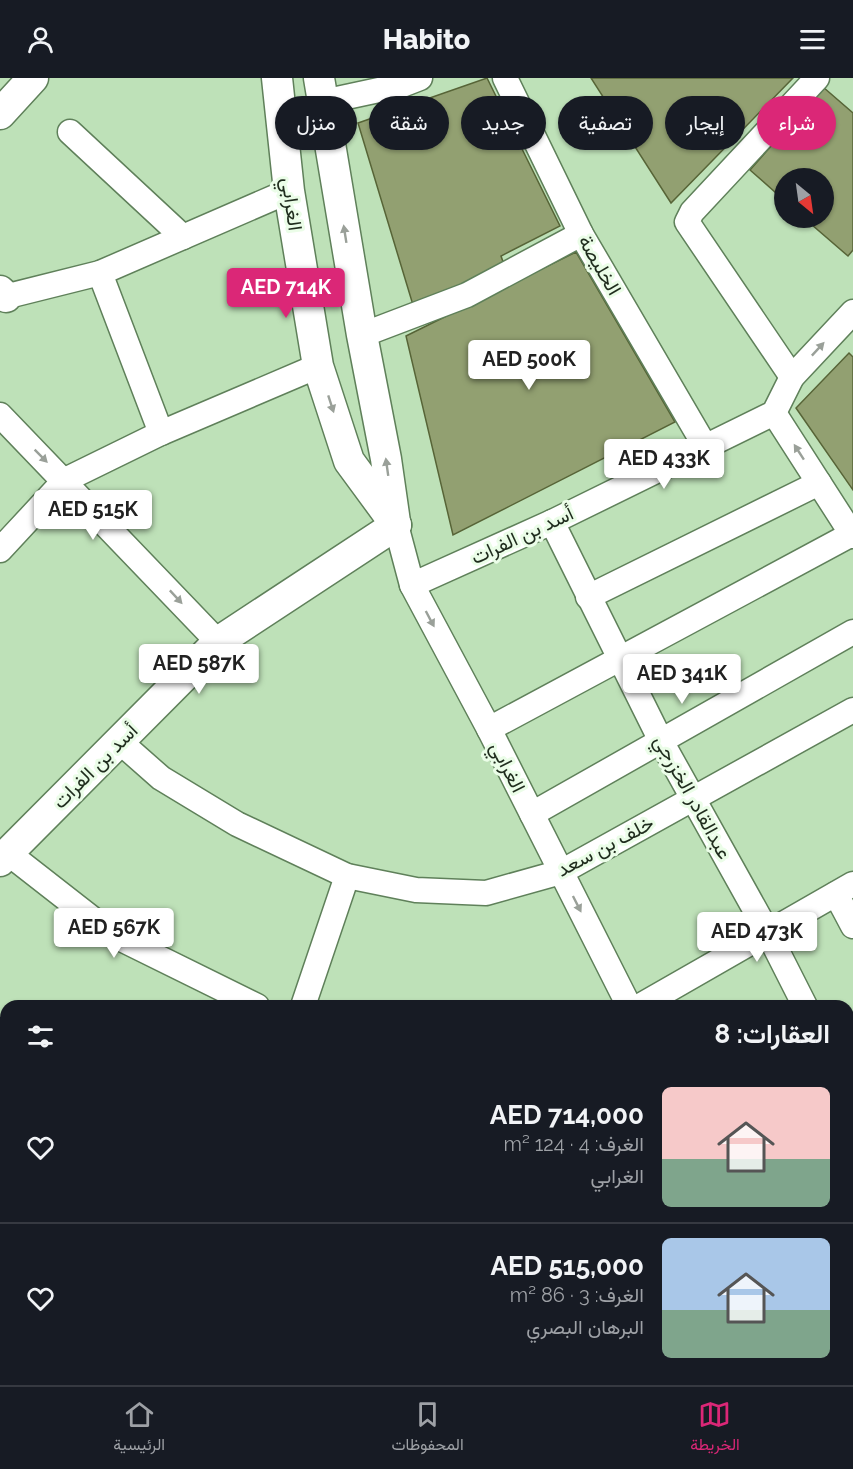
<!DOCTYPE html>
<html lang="ar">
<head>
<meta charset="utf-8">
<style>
	:root { --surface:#171b24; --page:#20242c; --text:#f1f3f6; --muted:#9ea1a6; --line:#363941; --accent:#db2777 }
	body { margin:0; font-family:Raleway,Vazirmatn,sans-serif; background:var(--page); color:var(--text); direction:rtl; height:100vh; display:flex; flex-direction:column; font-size:22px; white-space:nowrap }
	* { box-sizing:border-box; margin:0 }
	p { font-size:20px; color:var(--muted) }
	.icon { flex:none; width:33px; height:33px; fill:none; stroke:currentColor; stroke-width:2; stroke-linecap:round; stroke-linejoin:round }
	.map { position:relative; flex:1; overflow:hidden; direction:ltr }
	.details { position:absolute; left:0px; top:922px; width:854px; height:386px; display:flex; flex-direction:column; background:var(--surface); border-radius:18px 18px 0 0; box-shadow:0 2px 4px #0004; direction:rtl }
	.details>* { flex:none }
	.guide { position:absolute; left:18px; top:18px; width:818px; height:54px; direction:rtl; display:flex; gap:12px }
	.needle { width:39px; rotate:151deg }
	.buttons { position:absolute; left:774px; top:90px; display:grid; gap:12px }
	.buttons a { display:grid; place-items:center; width:60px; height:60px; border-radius:50%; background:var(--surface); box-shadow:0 2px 4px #0004; font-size:30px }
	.price { position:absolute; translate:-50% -51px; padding:0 14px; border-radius:6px; background:#fff; color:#222; font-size:20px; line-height:39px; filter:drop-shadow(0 2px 3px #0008) }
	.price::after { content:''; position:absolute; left:50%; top:36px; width:18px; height:14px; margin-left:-9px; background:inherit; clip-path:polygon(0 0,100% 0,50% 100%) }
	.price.selected { background:var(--accent); color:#fff }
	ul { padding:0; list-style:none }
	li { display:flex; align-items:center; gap:18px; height:150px; padding:0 24px }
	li+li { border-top:2px solid var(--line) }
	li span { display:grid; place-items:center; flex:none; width:168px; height:120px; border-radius:9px; color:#555 }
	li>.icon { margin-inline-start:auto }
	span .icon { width:72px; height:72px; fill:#fffc; stroke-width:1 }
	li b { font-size:26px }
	h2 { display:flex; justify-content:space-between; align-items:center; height:72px; padding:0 24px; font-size:26px }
	.chip { padding:0 21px; border-radius:27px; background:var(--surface); box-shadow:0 2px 4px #0004; font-size:21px; line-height:54px }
	.chip.selected { background:var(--accent); color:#fff }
	header { display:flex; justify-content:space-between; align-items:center; height:78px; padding:0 24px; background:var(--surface); font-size:27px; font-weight:800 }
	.tabs { display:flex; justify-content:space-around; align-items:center; height:84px; border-top:2px solid var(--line); background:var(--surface); font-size:16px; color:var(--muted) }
	.tabs a { display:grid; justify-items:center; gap:3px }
	.tabs .selected { color:var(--accent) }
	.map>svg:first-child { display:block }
	.building { fill:#92a071; stroke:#576437; stroke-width:1.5 }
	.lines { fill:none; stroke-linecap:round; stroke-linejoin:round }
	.minor-casing { stroke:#5f805a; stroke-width:27 }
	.tertiary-casing { stroke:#5f805a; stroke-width:33 }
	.minor { stroke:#fff; stroke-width:24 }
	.tertiary { stroke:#fff; stroke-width:30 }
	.oneway { fill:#9aa099 }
	.labels { text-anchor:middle; stroke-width:6; stroke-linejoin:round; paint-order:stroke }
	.street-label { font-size:20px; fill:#1f2c1d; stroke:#ebfde8 }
</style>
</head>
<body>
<header><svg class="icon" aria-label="menu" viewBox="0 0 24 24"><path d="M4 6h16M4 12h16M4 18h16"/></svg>Habito<svg class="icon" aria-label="person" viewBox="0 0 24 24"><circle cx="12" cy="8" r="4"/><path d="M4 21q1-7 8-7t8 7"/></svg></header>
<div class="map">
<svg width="853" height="1307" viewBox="0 0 853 1307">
	<rect width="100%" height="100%" fill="#bee1b8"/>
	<!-- building -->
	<g class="building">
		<path d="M 487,0 L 560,148 L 501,178 L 506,192 L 416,237 L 358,45 Z"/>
		<path d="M 591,0 L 793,0 L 671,125 Z"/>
		<path d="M 823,9 L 853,35 L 853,172 L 848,178 L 804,140 L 824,140 L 824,100 L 784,100 L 784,122 L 750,92 Z"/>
		<path d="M 576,174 L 675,344 L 453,457 L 406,258 Z"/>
		<path d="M 849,275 L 853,279 L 853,412 L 796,330 Z"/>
	</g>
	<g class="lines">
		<!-- minor casing -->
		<g class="minor-casing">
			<g id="minor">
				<path d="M 505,0 L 581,156 L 705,368"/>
				<path d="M 323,24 L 402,7 L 420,0"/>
				<path d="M 70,54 L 183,159"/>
				<path d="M 100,195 L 161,355"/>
				<path d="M 0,220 L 100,195 L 289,113"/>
				<path d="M 362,257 L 467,217 L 581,156"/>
				<path d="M 792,299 L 687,144 L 692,134 L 817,0"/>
				<path d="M 774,335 L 853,458"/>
				<path d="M 0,337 L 218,564"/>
				<path d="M 552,444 L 661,663 L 768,855 L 805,928"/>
				<path d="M 396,447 L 412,507 L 489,651 L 629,928"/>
				<path d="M 0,472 L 65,402 L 161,355 L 318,288"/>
				<path d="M 412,507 L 552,444 L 774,335 L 792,299 L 853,234"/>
				<path d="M 588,519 L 819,405"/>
				<path d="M 489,651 L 852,456"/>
				<path d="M 119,663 L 161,700 L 237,746 L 347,798 L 416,812 L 486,815 L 561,794 L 853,632"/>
				<path d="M 532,736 L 853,554"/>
				<path d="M 8,775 L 113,857 L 257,928"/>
				<path d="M 836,816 L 853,848"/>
				<path d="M 303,928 L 347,798"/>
				<path d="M 640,928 L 853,806"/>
				<path d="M 0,997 L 6,1001"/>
				<path d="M 848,1015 L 853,1026"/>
				<path d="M 848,1169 L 853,1166"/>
				<path d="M 0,1197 L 6,1201"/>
				<path d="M 182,1302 L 182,1307"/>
				<path d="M 492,1302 L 500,1302"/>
				<path d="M 819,1302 L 822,1307"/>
			</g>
		</g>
		<!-- tertiary casing -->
		<g class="tertiary-casing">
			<g id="tertiary">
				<path d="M 277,0 L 289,113 L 318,288 L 349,383 L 396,447"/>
				<path d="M 319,0 L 362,257 L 386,381 L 395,444"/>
				<path d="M 0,36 L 33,0"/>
				<path d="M 0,213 L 6,219"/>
				<path d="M 0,783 L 218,564 L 396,447"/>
			</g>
		</g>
		<!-- minor -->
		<use href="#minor" class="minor"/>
		<!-- tertiary -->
		<use href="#tertiary" class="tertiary"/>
	</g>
	<!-- one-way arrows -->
	<defs><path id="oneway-solid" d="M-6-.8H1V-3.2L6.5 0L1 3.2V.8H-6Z" transform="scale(1.5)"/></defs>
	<g class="oneway">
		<use href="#oneway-solid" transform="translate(345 156) rotate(-99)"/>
		<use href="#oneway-solid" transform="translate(818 271) rotate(-47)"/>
		<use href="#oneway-solid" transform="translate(331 326) rotate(72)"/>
		<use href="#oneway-solid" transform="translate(799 374) rotate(-123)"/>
		<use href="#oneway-solid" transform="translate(41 378) rotate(45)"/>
		<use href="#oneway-solid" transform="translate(387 389) rotate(-98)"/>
		<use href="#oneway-solid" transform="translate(176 519) rotate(47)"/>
		<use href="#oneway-solid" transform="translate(430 541) rotate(62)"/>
		<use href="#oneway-solid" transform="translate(577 826) rotate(63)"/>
	</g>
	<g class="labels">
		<!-- street labels -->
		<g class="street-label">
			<text transform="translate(292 126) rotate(82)" y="7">الغرابي</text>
			<text transform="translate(600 187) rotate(60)" y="7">الخليصة</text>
			<text transform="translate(522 457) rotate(-25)" y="7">أسد بن الفرات</text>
			<text transform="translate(95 688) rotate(-45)" y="7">أسد بن الفرات</text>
			<text transform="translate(508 689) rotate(63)" y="7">الغرابي</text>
			<text transform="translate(693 719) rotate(61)" y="7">عبدالقادر الخزرجي</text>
			<text transform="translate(605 768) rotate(-28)" y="7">خلف بن سعد</text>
		</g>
	</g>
</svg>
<div class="buttons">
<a><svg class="needle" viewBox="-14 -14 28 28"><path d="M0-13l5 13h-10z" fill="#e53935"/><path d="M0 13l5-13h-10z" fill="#9ea1a6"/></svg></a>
</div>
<b class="price selected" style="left:286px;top:241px">AED 714K</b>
<b class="price" style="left:529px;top:313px">AED 500K</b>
<b class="price" style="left:664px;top:412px">AED 433K</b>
<b class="price" style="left:93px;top:463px">AED 515K</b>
<b class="price" style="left:199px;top:617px">AED 587K</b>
<b class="price" style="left:682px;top:627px">AED 341K</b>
<b class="price" style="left:114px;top:881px">AED 567K</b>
<b class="price" style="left:757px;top:885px">AED 473K</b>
<div class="guide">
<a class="chip selected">شراء</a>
<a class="chip">إيجار</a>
<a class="chip">تصفية</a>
<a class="chip">جديد</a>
<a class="chip">شقة</a>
<a class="chip">منزل</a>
</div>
<section class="details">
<h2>العقارات: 8<svg class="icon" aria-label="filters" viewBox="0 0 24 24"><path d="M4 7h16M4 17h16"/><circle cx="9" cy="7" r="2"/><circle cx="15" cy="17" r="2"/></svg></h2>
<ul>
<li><span style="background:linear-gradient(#f6c9c9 60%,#7fa58c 0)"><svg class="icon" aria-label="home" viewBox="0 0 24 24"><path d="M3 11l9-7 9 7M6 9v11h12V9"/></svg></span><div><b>AED 714,000</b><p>الغرف: 4 · 124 m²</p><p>الغرابي</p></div><svg class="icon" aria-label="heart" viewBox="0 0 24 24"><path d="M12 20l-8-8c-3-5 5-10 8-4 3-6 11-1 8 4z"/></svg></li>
<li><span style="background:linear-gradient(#a9c7e8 60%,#7fa58c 0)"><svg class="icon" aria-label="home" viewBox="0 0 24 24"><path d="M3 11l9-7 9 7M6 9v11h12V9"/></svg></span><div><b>AED 515,000</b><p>الغرف: 3 · 86 m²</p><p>البرهان البصري</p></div><svg class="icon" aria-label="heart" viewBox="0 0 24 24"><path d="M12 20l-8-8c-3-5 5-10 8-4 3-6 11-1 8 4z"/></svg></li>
</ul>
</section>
</div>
<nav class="tabs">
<a class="selected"><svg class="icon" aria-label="map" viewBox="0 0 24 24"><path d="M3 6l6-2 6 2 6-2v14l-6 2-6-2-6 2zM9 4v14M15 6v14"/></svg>الخريطة</a>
<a><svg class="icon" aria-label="saved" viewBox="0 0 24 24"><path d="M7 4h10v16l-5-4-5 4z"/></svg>المحفوظات</a>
<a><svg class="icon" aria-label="home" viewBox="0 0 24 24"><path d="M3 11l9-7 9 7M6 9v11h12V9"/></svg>الرئيسية</a>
</nav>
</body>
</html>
